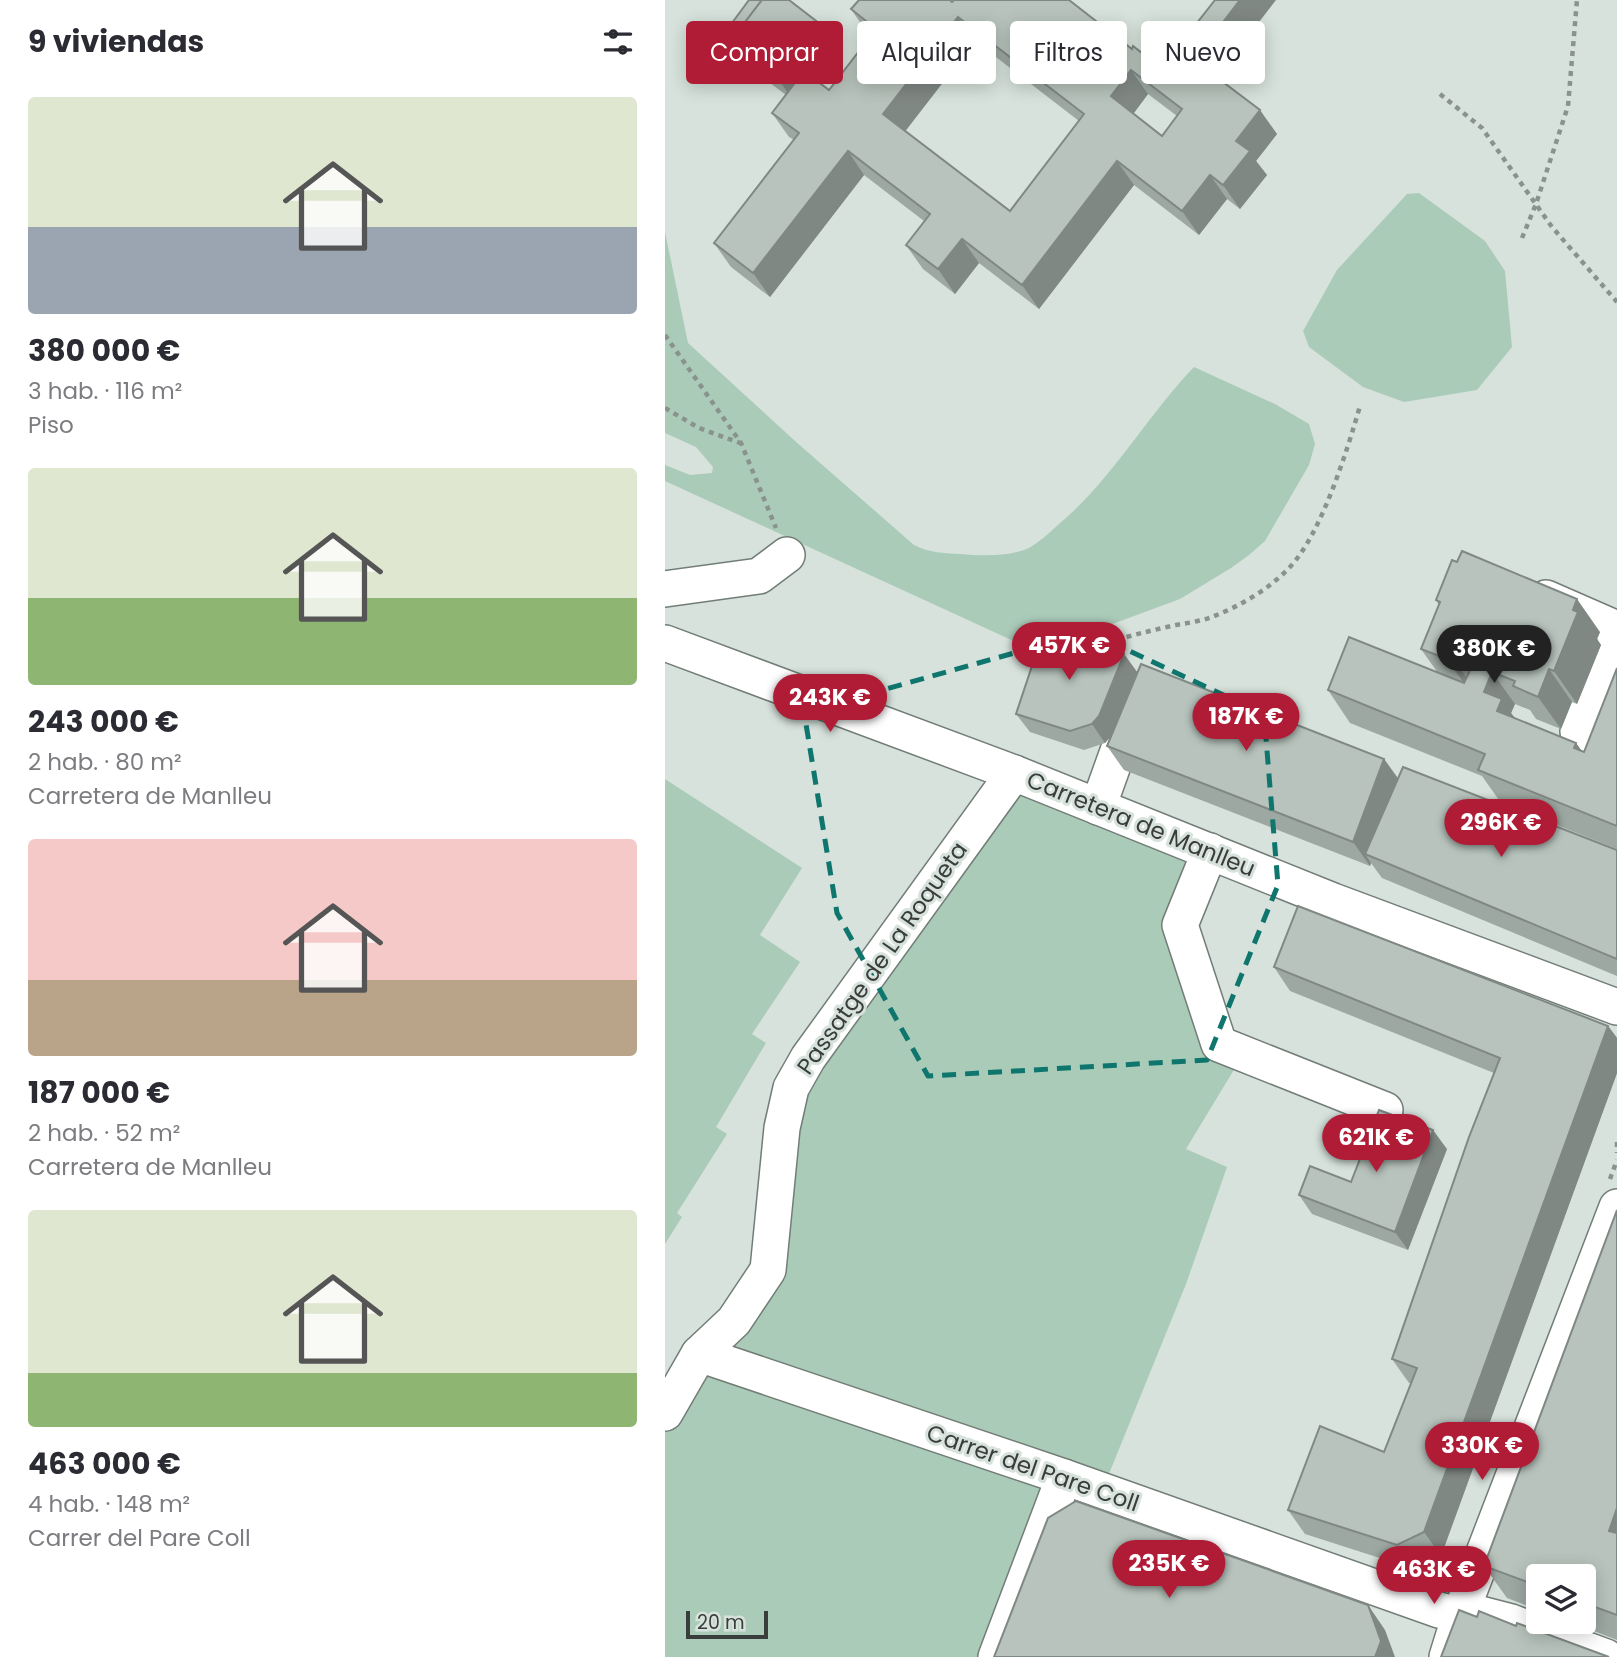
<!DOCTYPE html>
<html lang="es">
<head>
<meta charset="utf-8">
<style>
	:root { --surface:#fff; --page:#f7f7f7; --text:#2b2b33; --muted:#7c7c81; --accent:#b01c36 }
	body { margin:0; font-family:Poppins,sans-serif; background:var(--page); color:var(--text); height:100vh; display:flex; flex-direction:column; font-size:26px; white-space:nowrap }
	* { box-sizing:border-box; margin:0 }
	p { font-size:23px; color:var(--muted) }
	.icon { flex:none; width:38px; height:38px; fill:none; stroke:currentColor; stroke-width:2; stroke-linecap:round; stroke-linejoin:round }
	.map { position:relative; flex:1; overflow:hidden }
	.drawer { display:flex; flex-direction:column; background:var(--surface); width:665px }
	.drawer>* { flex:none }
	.guide { position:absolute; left:21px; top:21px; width:665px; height:63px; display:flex; gap:14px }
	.controls { position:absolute; left:861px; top:1564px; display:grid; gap:14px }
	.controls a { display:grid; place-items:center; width:70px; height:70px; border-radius:7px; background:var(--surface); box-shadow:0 4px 18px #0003; font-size:35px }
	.scale { position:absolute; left:21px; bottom:18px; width:82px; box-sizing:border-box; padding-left:7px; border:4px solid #393d3b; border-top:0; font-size:19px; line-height:24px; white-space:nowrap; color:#393d3b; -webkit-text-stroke:5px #d6e2db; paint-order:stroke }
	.price { position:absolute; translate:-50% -60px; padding:0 16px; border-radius:24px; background:var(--accent); color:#fff; font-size:23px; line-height:46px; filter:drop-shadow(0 2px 4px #0008) }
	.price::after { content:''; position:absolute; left:50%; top:42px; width:21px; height:16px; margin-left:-10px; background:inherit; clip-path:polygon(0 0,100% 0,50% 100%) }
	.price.selected { background:#222; color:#fff }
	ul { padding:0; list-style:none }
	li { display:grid; align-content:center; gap:14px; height:371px; padding:0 28px }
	li span { display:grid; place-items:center; height:217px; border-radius:7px; color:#555 }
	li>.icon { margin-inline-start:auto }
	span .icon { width:126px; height:126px; fill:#fffc; stroke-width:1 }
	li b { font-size:30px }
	h2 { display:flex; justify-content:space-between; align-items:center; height:84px; padding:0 28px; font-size:30px }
	.chip { padding:0 24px; border-radius:7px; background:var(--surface); box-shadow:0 4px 18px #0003; font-size:24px; line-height:63px }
	.chip.selected { background:var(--accent); color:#fff }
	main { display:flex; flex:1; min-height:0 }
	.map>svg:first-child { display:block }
	.green { fill:#abcbb9 }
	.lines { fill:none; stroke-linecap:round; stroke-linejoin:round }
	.minor-casing { stroke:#727d77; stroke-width:38 }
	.path { stroke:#8a928d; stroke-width:4.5; stroke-dasharray:5 5; stroke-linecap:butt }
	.minor { stroke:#fff; stroke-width:35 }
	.wall { fill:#9da8a2; fill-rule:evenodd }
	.shaded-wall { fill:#808884 }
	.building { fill:#b7c3bc; stroke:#808884; stroke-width:2; fill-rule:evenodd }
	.marked { fill:none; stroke:#0f766e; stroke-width:5; stroke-dasharray:14 9; stroke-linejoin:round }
	.labels { text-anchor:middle; stroke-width:6; stroke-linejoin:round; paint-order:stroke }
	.street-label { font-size:23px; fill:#393d3b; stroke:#d6e2db }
</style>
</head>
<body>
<main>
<section class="drawer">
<h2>9 viviendas<svg class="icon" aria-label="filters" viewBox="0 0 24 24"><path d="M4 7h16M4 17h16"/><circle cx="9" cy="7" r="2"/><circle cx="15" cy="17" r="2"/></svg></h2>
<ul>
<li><span style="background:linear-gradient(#dfe7d0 60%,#9aa5b1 0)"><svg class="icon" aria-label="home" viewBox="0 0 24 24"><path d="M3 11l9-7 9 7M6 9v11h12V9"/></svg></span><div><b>380 000 €</b><p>3 hab. · 116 m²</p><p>Piso</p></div></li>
<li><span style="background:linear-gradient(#dfe7d0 60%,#8fb573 0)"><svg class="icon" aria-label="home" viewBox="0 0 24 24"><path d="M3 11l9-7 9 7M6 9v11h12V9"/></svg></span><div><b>243 000 €</b><p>2 hab. · 80 m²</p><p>Carretera de Manlleu</p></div></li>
<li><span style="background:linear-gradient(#f6c9c9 65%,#b9a48a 0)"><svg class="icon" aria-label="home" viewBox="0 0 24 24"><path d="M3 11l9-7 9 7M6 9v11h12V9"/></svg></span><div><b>187 000 €</b><p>2 hab. · 52 m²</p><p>Carretera de Manlleu</p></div></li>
<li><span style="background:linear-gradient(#dfe7d0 75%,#8fb573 0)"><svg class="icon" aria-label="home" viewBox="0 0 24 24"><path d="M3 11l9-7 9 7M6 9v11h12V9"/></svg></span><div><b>463 000 €</b><p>4 hab. · 148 m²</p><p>Carrer del Pare Coll</p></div></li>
</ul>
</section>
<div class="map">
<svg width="952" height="1657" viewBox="0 0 952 1657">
	<rect width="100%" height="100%" fill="#d6e2db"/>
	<!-- green -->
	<g class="green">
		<path d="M 754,193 L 820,241 L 840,271 L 847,347 L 812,390 L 739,402 L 698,387 L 644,347 L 638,331 L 672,270 L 742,194 Z"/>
		<path d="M 0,232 L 23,343 L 130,441 L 249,545 C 265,553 278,553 295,554 C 317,556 344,557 364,548 C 378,540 389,528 401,518 C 451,473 483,415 529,367 L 610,404 L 644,424 L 650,444 L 644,465 L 600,541 L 584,555 L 566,568 L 515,599 L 404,640 L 366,649 L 0,481 L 0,465 L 25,475 L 47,473 L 48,467 L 31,447 L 0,433 Z"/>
		<path d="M 349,773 L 545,851 L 515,925 L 573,1063 L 521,1149 L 562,1167 L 521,1284 L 437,1491 L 399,1477 L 331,1657 L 0,1657 L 0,1413 L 103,1270 L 117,1128 Z"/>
		<path d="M 0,779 L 137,868 L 95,935 L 135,962 L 87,1034 L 101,1043 L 51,1127 L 62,1134 L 12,1213 L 17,1217 L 0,1244 Z"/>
	</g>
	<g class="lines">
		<!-- minor casing -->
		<g class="minor-casing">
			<g id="minor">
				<path d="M 0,589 L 94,576 L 122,555"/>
				<path d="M 881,598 L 952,629"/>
				<path d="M 952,640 L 913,731 L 915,744 L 929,750 L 939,751 L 952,740"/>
				<path d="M 0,643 L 349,773 L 668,901 L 952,1007"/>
				<path d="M 433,807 L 466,715"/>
				<path d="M 545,851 L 515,925 L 554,1044 L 720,1110"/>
				<path d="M 34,1354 L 399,1477 L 774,1610 L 795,1615 L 815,1614 L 846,1622 L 941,1657"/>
				<path d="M 0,1413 L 34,1354 L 69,1321 L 103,1270 L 117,1128 L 126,1088 L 143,1058 L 349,773"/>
				<path d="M 331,1657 L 399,1477"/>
				<path d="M 782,1657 L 795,1615 L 952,1207"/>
			</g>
		</g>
		<!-- path -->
		<g class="path">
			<path d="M 775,94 L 817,128 L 887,227 L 952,302"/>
			<path d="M 857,238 L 871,204 L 903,106 L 912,0"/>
			<path d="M 0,335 L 76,443 L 111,528"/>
			<path d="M 0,408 L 34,428 L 75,443"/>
			<path d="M 433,646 C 458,637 484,631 511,625 C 523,623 536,621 547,617 C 575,606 603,590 624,568 C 656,535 682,451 695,406"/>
			<path d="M 952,1142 L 952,1153"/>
			<path d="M 945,1179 L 952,1160"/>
		</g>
		<!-- minor -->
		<use href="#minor" class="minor"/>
	</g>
	<!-- wall -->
	<g class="wall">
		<path d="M 287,2 L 467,49 L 477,53 L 551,77 L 612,134 L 591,161 L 602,175 L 575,209 L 562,199 L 534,235 L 469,185 L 374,309 L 314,263 L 290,294 L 258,269 L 241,245 L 259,221 L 199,175 L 105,297 L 66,267 L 49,243 L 129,140 L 124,137 L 107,113 L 121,95 L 77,62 L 64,43 L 70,36 L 64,27 L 172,46 L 148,78 L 164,90 L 206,36 L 203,34 L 186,9 ZM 310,41 L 414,121 L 345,211 L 240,131 ZM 483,94 L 512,116 L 497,136 L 468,114 Z"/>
		<path d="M 771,600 L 935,632 L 932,639 L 936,645 L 912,704 L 907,702 L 896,729 L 871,719 L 865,710 L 850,704 L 846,713 L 850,718 L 911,743 L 916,751 L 919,752 L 952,668 L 952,849 L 836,803 L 817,776 L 685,723 L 663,690 L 773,673 L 756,649 L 774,605 Z"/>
		<path d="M 459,654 L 472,672 L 719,759 L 733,778 L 952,850 L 952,976 L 717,878 L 706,863 L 705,866 L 459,770 L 442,746 L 447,735 L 440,743 L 419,750 L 365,732 L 351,714 Z"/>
		<path d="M 609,967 L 943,1026 L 952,1038 L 952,1073 L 776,1556 L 749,1569 L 640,1534 L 623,1510 L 719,1452 L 746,1383 L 744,1383 L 727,1359 L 829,1073 L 625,991 Z"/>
		<path d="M 782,1149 L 743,1250 L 647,1214 L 634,1195 L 686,1182 Z"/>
		<path d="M 952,1210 L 952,1640 L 906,1622 L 919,1622 L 919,1577 L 873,1577 L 873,1610 L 842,1598 L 819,1566 Z"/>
	</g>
	<!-- shaded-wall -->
	<g class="shaded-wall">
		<path d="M 575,0 L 611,0 L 546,84 L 529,60 Z"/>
		<path d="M 293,17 L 310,41 L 235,138 L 218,114 Z"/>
		<path d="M 159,27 L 172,46 L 129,102 L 116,83 Z"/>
		<path d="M 466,70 L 483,94 L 463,121 L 446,96 Z"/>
		<path d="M 595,110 L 612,134 L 591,161 L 602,175 L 575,209 L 558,185 L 571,141 Z"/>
		<path d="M 183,151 L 199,175 L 105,297 L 88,273 Z"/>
		<path d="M 452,161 L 469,185 L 374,309 L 357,285 Z"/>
		<path d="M 545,175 L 562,199 L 534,235 L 517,211 Z"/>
		<path d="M 297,239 L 314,263 L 290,294 L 273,269 Z"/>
		<path d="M 912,599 L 935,632 L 932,639 L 936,645 L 912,704 L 889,671 L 908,610 Z"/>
		<path d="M 459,654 L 472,672 L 447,735 L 440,743 L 427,724 Z"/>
		<path d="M 785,654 L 808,687 L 805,692 L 782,659 Z"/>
		<path d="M 884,669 L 907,702 L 896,729 L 873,697 Z"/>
		<path d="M 827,672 L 850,704 L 846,713 L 860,732 L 855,743 L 819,692 Z"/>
		<path d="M 911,743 L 934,775 L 909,748 Z"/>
		<path d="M 719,759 L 736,783 L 700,854 L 706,863 L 705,866 L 688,842 Z"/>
		<path d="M 943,1026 L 952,1038 L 952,1073 L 776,1556 L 759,1532 Z"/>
		<path d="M 768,1130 L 782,1149 L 743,1250 L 730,1232 Z"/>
		<path d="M 952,1508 L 952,1542 L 944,1531 Z"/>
		<path d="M 703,1605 L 720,1630 L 730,1657 L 710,1657 Z"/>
	</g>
	<!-- building -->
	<g class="building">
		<path d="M 84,0 L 97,0 L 72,33 L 64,27 Z"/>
		<path d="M 97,0 L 124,0 L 159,27 L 116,83 L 64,43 Z"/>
		<path d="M 194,0 L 285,0 L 287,2 L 289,0 L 404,0 L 467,49 L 468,46 L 477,53 L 494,32 L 513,47 L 550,0 L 575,0 L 529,60 L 595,110 L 571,141 L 585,151 L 558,185 L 545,175 L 517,211 L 452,161 L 357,285 L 297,239 L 273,269 L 241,245 L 265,214 L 183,151 L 88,273 L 49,243 L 134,133 L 107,113 L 139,71 L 164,90 L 211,29 L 186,9 ZM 293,17 L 419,114 L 345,211 L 218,114 ZM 466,70 L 517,109 L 497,136 L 446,96 Z"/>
		<path d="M 797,551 L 912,599 L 908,610 L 913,612 L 889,671 L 884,669 L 873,697 L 848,686 L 850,681 L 827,672 L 819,692 L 837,699 L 832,711 L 911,743 L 909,748 L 919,752 L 952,668 L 952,826 L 813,770 L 820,754 L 663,690 L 684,637 L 799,683 L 808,664 L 785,654 L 782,659 L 756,649 L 775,602 L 771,600 L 787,560 L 792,562 Z"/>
		<path d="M 405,633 L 459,654 L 434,716 L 427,724 L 405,731 L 351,714 L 377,636 Z"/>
		<path d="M 476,664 L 719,759 L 688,842 L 442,746 Z"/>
		<path d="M 738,767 L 952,850 L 952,959 L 700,854 Z"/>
		<path d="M 633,906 L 943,1026 L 759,1532 L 732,1545 L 623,1510 L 655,1426 L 719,1452 L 752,1368 L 727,1359 L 804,1137 L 835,1058 L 609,967 Z"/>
		<path d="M 714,1110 L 768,1130 L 730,1232 L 634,1195 L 645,1166 L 686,1182 Z"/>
		<path d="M 952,1210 L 952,1508 L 944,1531 L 952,1533 L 952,1615 L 919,1603 L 919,1577 L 873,1577 L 873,1586 L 819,1566 Z"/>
		<path d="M 411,1501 L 703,1605 L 716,1641 L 710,1657 L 329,1657 L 383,1518 Z"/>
		<path d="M 794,1610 L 812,1617 L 814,1611 L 851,1626 L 852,1623 L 944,1657 L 776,1657 Z"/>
	</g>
	<!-- marked area -->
	<path class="marked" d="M 424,632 L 599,714 L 613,885 L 542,1060 L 263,1076 L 172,913 L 139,712 Z"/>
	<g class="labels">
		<!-- street labels -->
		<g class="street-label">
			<text transform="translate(476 824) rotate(22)" y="8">Carretera de Manlleu</text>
			<text transform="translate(217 958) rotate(-55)" y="8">Passatge de La Roqueta</text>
			<text transform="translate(368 1468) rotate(19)" y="8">Carrer del Pare Coll</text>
		</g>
	</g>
</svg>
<div class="controls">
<a><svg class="icon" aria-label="layers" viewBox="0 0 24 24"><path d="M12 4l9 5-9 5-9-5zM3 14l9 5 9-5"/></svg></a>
</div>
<div class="scale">20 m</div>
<b class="price" style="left:404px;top:682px">457K €</b>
<b class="price selected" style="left:829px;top:685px">380K €</b>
<b class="price" style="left:165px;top:734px">243K €</b>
<b class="price" style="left:581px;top:753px">187K €</b>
<b class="price" style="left:836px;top:859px">296K €</b>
<b class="price" style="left:711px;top:1174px">621K €</b>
<b class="price" style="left:817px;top:1482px">330K €</b>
<b class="price" style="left:504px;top:1600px">235K €</b>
<b class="price" style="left:769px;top:1606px">463K €</b>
<div class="guide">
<a class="chip selected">Comprar</a>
<a class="chip">Alquilar</a>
<a class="chip">Filtros</a>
<a class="chip">Nuevo</a>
</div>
</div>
</main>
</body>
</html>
